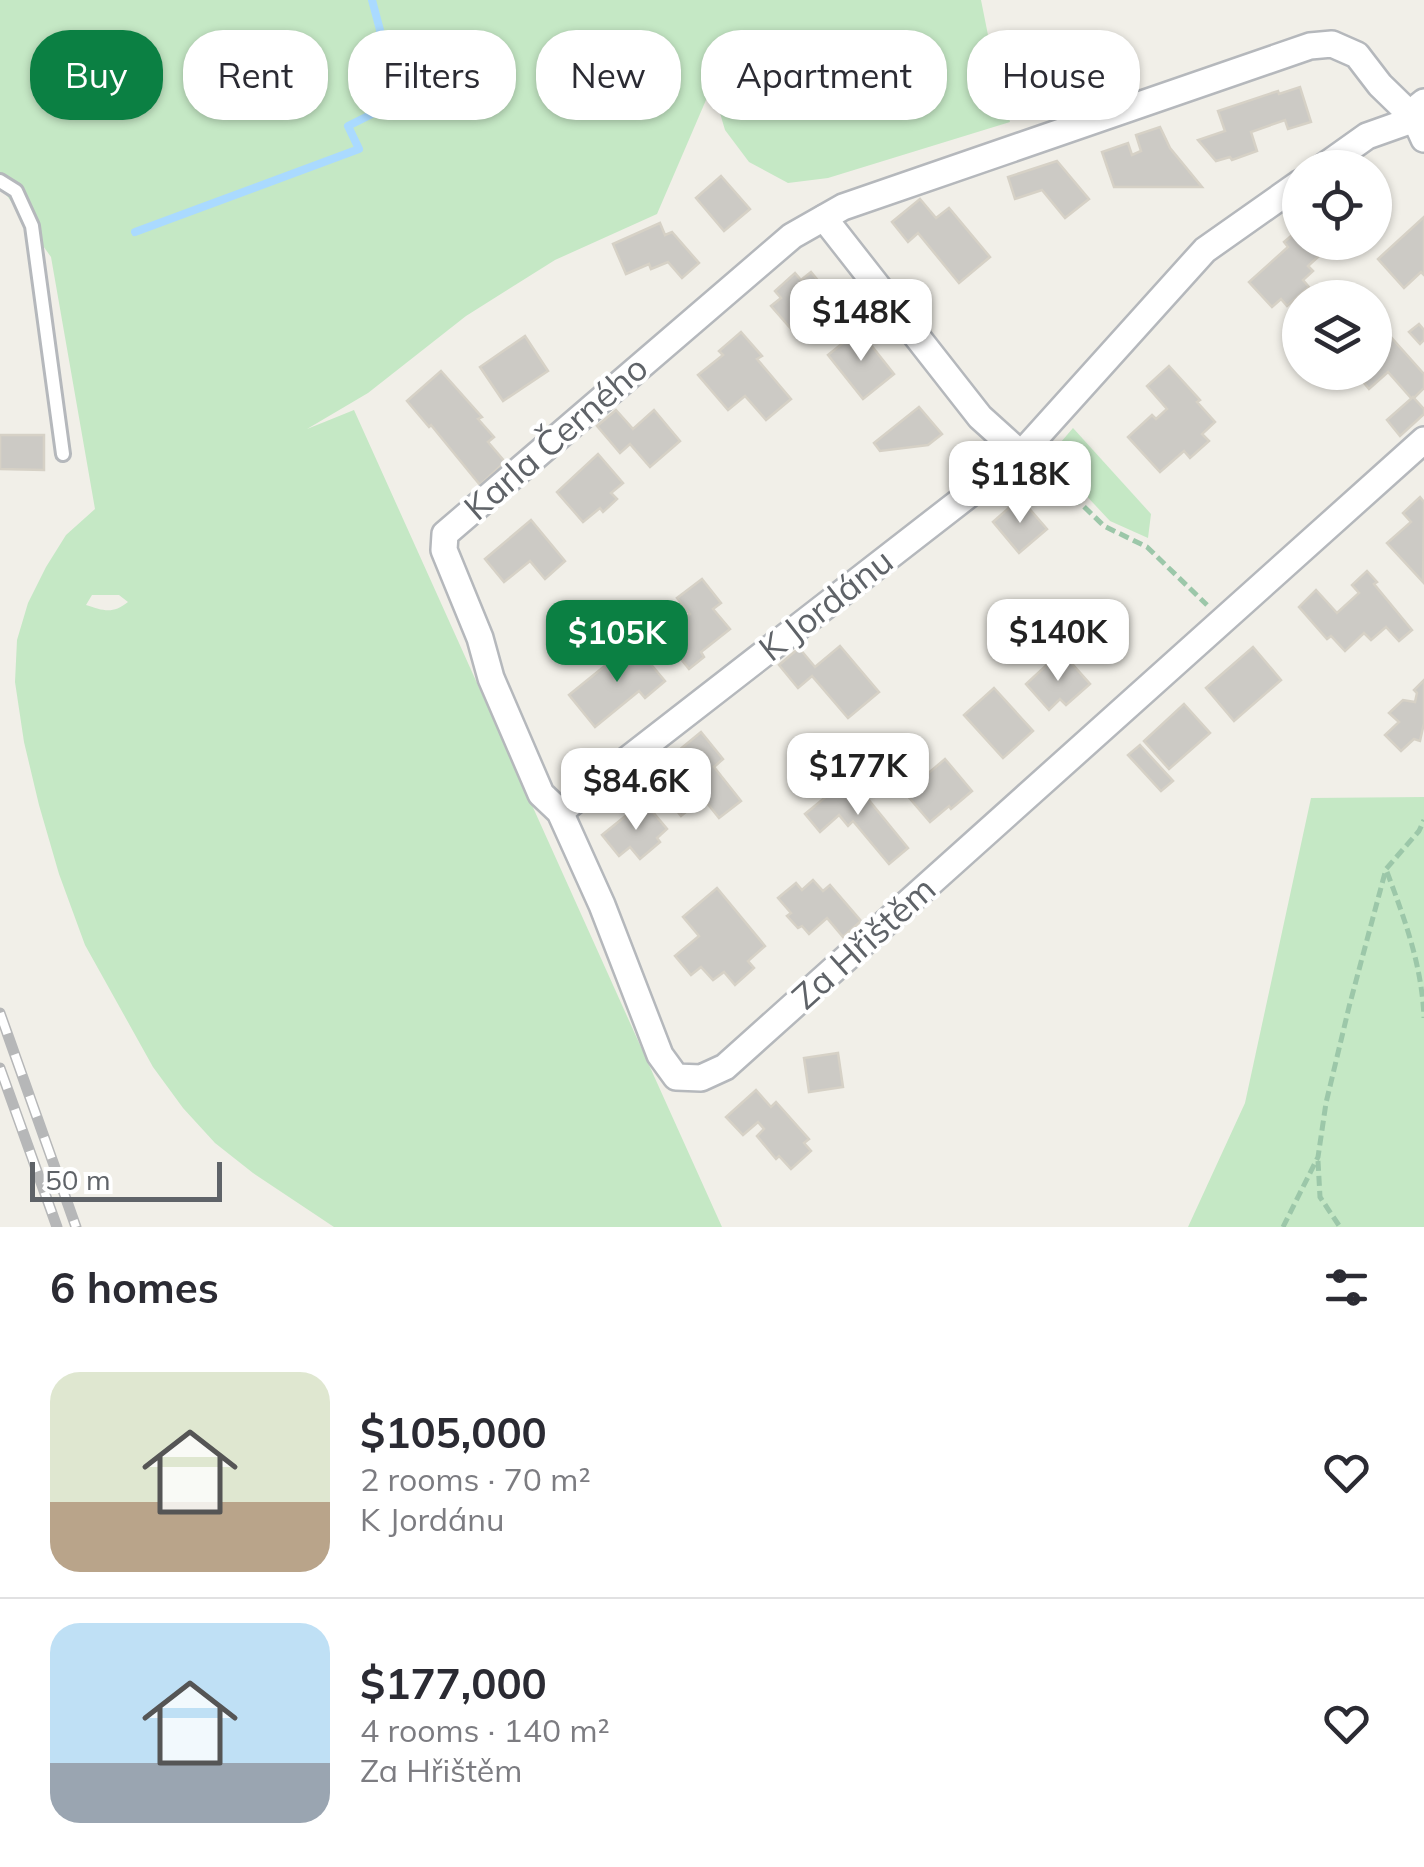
<!DOCTYPE html>
<html lang="en">
<head>
<meta charset="utf-8">
<style>
	:root { --surface:#fff; --page:#f2f2f3; --text:#2b2b33; --muted:#7c7c81; --line:#e1e1e2; --accent:#0b8043 }
	body { margin:0; font-family:Mulish,sans-serif; background:var(--page); color:var(--text); height:100vh; display:flex; flex-direction:column; font-size:38px; white-space:nowrap }
	* { box-sizing:border-box; margin:0 }
	p { font-size:32px; color:var(--muted) }
	.icon { flex:none; width:55px; height:55px; fill:none; stroke:currentColor; stroke-width:2; stroke-linecap:round; stroke-linejoin:round }
	.map { position:relative; height:1227px; overflow:hidden }
	.side { display:flex; flex-direction:column; background:var(--surface); flex:1 }
	.side>* { flex:none }
	.top-card { position:absolute; left:30px; top:30px; width:1365px; height:90px; display:flex; gap:20px }
	.buttons { position:absolute; left:1282px; top:150px; display:grid; gap:20px }
	.buttons a { display:grid; place-items:center; width:110px; height:110px; border-radius:50%; background:var(--surface); box-shadow:0 2px 8px #0004; font-size:50px }
	.scale { position:absolute; left:30px; bottom:25px; width:192px; box-sizing:border-box; padding-left:10px; border:5px solid #5f6368; border-top:0; font-size:28px; line-height:35px; white-space:nowrap; color:#5f6368; -webkit-text-stroke:8px #fff; paint-order:stroke }
	.price { position:absolute; translate:-50% -85px; padding:0 22px; border-radius:20px; background:#fff; color:#222; font-size:32px; line-height:65px; filter:drop-shadow(0 2px 5px #0008) }
	.price::after { content:''; position:absolute; left:50%; top:60px; width:30px; height:22px; margin-left:-15px; background:inherit; clip-path:polygon(0 0,100% 0,50% 100%) }
	.price.selected { background:var(--accent); color:#fff }
	ul { padding:0; list-style:none }
	li { display:flex; align-items:center; gap:30px; height:250px; padding:0 50px }
	li+li { border-top:2px solid var(--line) }
	li span { display:grid; place-items:center; flex:none; width:280px; height:200px; border-radius:30px; color:#555 }
	li>.icon { margin-inline-start:auto }
	span .icon { width:120px; height:120px; fill:#fffc; stroke-width:1 }
	li b { font-size:42px }
	h2 { display:flex; justify-content:space-between; align-items:center; height:120px; padding:0 50px; font-size:42px }
	.tag { padding:0 35px; border-radius:40px; background:var(--surface); box-shadow:0 2px 8px #0004; font-size:35px; line-height:90px }
	.tag.selected { background:var(--accent); color:#fff }
	.map>svg:first-child { display:block }
	.green { fill:#c5e8c5; fill-rule:evenodd }
	.lines { fill:none; stroke-linecap:round; stroke-linejoin:round }
	.stream { stroke:#aadaff; stroke-width:8 }
	.building { fill:#cccac5; stroke:#d6d1c6; stroke-width:2.5 }
	.service-casing { stroke:#b5b8bc; stroke-width:18 }
	.minor-casing { stroke:#b5b8bc; stroke-width:30 }
	.path { stroke:#9cc7a9; stroke-width:5; stroke-dasharray:10 5; stroke-linecap:butt }
	.service { stroke:#fff; stroke-width:12 }
	.minor { stroke:#fff; stroke-width:25 }
	.rail-casing { stroke:#b6b7b8; stroke-width:11 }
	.rail { stroke:#fff; stroke-width:8; stroke-dasharray:22; stroke-linecap:butt }
	.labels { text-anchor:middle; stroke-width:8; stroke-linejoin:round; paint-order:stroke }
	.street-label { font-size:35px; fill:#5f6368; stroke:#fff }
</style>
</head>
<body>
<div class="map">
<svg width="1424" height="1227" viewBox="0 0 1424 1227">
	<rect width="100%" height="100%" fill="#f1efe8"/>
	<!-- green -->
	<g class="green">
		<path d="M 0,0 L 981,0 L 988,35 L 1010,122 L 828,178 L 788,183 L 749,162 L 725,130 L 712,86 L 657,214 L 555,260 L 466,316 L 368,393 L 307,429 L 354,410 L 722,1227 L 334,1227 L 253,1173 L 215,1143 L 183,1108 L 153,1067 L 85,945 L 59,874 L 39,805 L 24,742 L 15,682 L 17,640 L 28,603 L 46,567 L 66,535 L 95,509 L 51,257 L 0,186 ZM 92,595 L 119,595 L 128,602 C 113,614 104,611 86,605 Z"/>
		<path d="M 1073,428 L 1151,514 L 1148,538 L 1110,521 L 1049,456 Z"/>
		<path d="M 1424,797 L 1424,1227 L 1188,1227 L 1245,1103 L 1311,798 Z"/>
	</g>
	<g class="lines">
		<!-- stream -->
		<path class="stream" d="M 135,232 L 359,149 L 348,126 L 380,110 L 380,30 L 372,0"/>
	</g>
	<!-- building -->
	<g class="building">
		<path d="M 1052,45 L 1055,53 L 1074,47 L 1084,77 L 1063,84 L 1062,80 L 1029,91 L 1018,57 Z"/>
		<path d="M 1300,87 L 1311,122 L 1288,129 L 1285,120 L 1251,132 L 1257,151 L 1232,160 L 1230,157 L 1216,161 L 1198,140 L 1225,131 L 1218,111 L 1278,91 L 1279,94 Z"/>
		<path d="M 1160,127 L 1170,148 L 1202,187 L 1114,187 L 1102,152 L 1128,143 L 1132,155 L 1141,151 L 1136,135 Z"/>
		<path d="M 1057,161 L 1089,199 L 1065,218 L 1042,190 L 1015,199 L 1008,177 Z"/>
		<path d="M 721,176 L 750,209 L 724,231 L 696,198 Z"/>
		<path d="M 920,199 L 936,218 L 949,208 L 990,257 L 959,283 L 918,233 L 908,242 L 892,222 Z"/>
		<path d="M 1424,217 L 1424,275 L 1421,272 L 1404,288 L 1378,259 Z"/>
		<path d="M 660,223 L 665,235 L 672,232 L 699,263 L 682,278 L 668,262 L 651,269 L 649,264 L 626,274 L 613,244 Z"/>
		<path d="M 1297,231 L 1300,234 L 1300,242 L 1308,242 L 1319,256 L 1308,266 L 1313,271 L 1303,280 L 1309,287 L 1287,306 L 1281,299 L 1272,307 L 1249,282 L 1288,247 L 1284,242 Z"/>
		<path d="M 811,272 L 831,296 L 822,304 L 825,308 L 804,326 L 801,322 L 792,330 L 771,306 L 781,298 L 775,291 L 795,273 L 801,280 Z"/>
		<path d="M 1419,324 L 1424,330 L 1424,340 L 1420,344 L 1409,332 Z"/>
		<path d="M 859,330 L 894,374 L 863,399 L 828,355 Z"/>
		<path d="M 741,332 L 762,356 L 757,359 L 791,399 L 766,420 L 745,396 L 728,410 L 698,375 L 723,355 L 719,351 Z"/>
		<path d="M 525,336 L 548,371 L 503,401 L 480,367 Z"/>
		<path d="M 1390,336 L 1424,374 L 1424,388 L 1414,398 L 1411,398 L 1388,372 L 1369,389 L 1355,372 L 1375,372 L 1375,340 L 1379,345 Z"/>
		<path d="M 1169,366 L 1200,400 L 1197,402 L 1215,422 L 1202,434 L 1209,441 L 1190,458 L 1184,451 L 1160,472 L 1128,437 L 1152,415 L 1156,419 L 1167,409 L 1147,386 Z"/>
		<path d="M 441,371 L 482,417 L 478,419 L 494,437 L 488,442 L 505,462 L 480,485 L 431,425 L 429,427 L 407,401 Z"/>
		<path d="M 1413,397 L 1424,409 L 1424,414 L 1400,436 L 1387,420 Z"/>
		<path d="M 919,407 L 942,434 L 928,445 L 880,451 L 874,443 Z"/>
		<path d="M 616,410 L 633,429 L 654,410 L 680,441 L 650,467 L 630,444 L 620,453 L 597,426 Z"/>
		<path d="M 0,435 L 44,435 L 44,470 L 0,469 Z"/>
		<path d="M 598,454 L 623,483 L 611,493 L 617,499 L 603,512 L 600,508 L 583,522 L 557,492 Z"/>
		<path d="M 1420,497 L 1424,502 L 1423,582 L 1387,543 L 1411,522 L 1403,513 Z"/>
		<path d="M 1020,498 L 1047,529 L 1019,553 L 993,522 Z"/>
		<path d="M 531,520 L 565,561 L 545,579 L 530,561 L 504,582 L 485,559 Z"/>
		<path d="M 1367,571 L 1377,582 L 1374,584 L 1412,630 L 1399,641 L 1386,627 L 1371,640 L 1364,633 L 1345,651 L 1331,636 L 1327,639 L 1299,607 L 1316,590 L 1337,613 L 1359,593 L 1352,585 Z"/>
		<path d="M 702,579 L 721,603 L 713,609 L 730,629 L 701,652 L 704,657 L 689,669 L 669,644 L 683,633 L 677,625 L 690,614 L 677,598 Z"/>
		<path d="M 633,643 L 665,681 L 645,698 L 639,691 L 595,727 L 569,695 Z"/>
		<path d="M 840,646 L 879,692 L 848,718 L 812,676 L 798,688 L 779,665 L 799,648 L 815,667 Z"/>
		<path d="M 1253,647 L 1281,680 L 1234,721 L 1206,688 Z"/>
		<path d="M 1067,658 L 1090,684 L 1066,705 L 1060,699 L 1049,710 L 1026,684 L 1051,661 L 1057,667 Z"/>
		<path d="M 1424,680 L 1424,723 L 1420,741 L 1414,739 L 1401,751 L 1385,735 L 1399,722 L 1389,713 L 1403,700 L 1415,702 L 1417,693 L 1414,690 Z"/>
		<path d="M 994,688 L 1033,731 L 1003,758 L 964,715 Z"/>
		<path d="M 1184,704 L 1210,733 L 1169,769 L 1144,741 Z"/>
		<path d="M 701,732 L 723,759 L 714,767 L 741,801 L 719,818 L 703,798 L 681,816 L 657,786 L 687,762 L 678,751 Z"/>
		<path d="M 1140,745 L 1173,781 L 1161,791 L 1128,755 Z"/>
		<path d="M 945,759 L 972,791 L 951,809 L 949,806 L 930,822 L 905,793 Z"/>
		<path d="M 850,777 L 908,848 L 889,864 L 853,821 L 848,826 L 839,815 L 820,832 L 805,814 Z"/>
		<path d="M 647,805 L 667,829 L 657,838 L 660,842 L 640,859 L 630,847 L 619,856 L 602,835 L 633,810 L 637,814 Z"/>
		<path d="M 813,880 L 823,891 L 830,885 L 861,921 L 843,937 L 827,918 L 809,934 L 802,926 L 798,928 L 787,916 L 791,913 L 778,898 L 796,883 L 802,890 Z"/>
		<path d="M 717,888 L 765,946 L 748,961 L 754,968 L 735,985 L 724,972 L 713,980 L 701,967 L 691,975 L 675,956 L 699,936 L 683,917 Z"/>
		<path d="M 838,1053 L 843,1087 L 809,1092 L 804,1058 Z"/>
		<path d="M 756,1090 L 771,1107 L 776,1102 L 809,1139 L 804,1143 L 811,1151 L 791,1169 L 779,1156 L 776,1159 L 757,1136 L 764,1129 L 758,1122 L 743,1135 L 726,1117 Z"/>
	</g>
	<g class="lines">
		<!-- service casing -->
		<g class="service-casing">
			<path id="service" d="M 0,181 L 16,191 L 32,226 L 63,454"/>
		</g>
		<!-- minor casing -->
		<g class="minor-casing">
			<g id="minor">
				<path d="M 1424,139 L 1415,119 L 1380,85 L 1357,55 L 1332,44 L 1310,46 L 843,207 L 792,236 L 445,534 L 444,550 L 480,638 L 491,678 L 541,794 L 560,812 L 602,905 L 660,1055 L 676,1077 L 701,1078 L 725,1067 L 1424,440"/>
				<path d="M 1322,168 L 1367,136 L 1415,119 L 1419,106 L 1424,102"/>
				<path d="M 824,218 L 980,417 L 1021,454"/>
				<path d="M 560,812 L 1021,454 L 1205,250 L 1300,183"/>
			</g>
		</g>
		<!-- path -->
		<g class="path">
			<path d="M 1041,465 L 1104,526 L 1147,547 L 1207,605"/>
			<path d="M 1387,872 C 1405,920 1422,966 1424,1018"/>
			<path d="M 1318,1161 L 1320,1197 L 1340,1227"/>
			<path d="M 1283,1227 L 1318,1157 L 1326,1103 L 1349,1007 L 1386,869 L 1419,831 L 1424,820"/>
		</g>
		<!-- service -->
		<use href="#service" class="service"/>
		<!-- minor -->
		<use href="#minor" class="minor"/>
		<!-- rail casing -->
		<g class="rail-casing">
			<g id="rail">
				<path d="M 0,1013 L 76,1227"/>
				<path d="M 0,1068 L 57,1227"/>
			</g>
		</g>
		<!-- rail -->
		<use href="#rail" class="rail"/>
	</g>
	<g class="labels">
		<!-- street labels -->
		<g class="street-label">
			<text transform="translate(556 438) rotate(-41)" y="12">Karla Černého</text>
			<text transform="translate(826 605) rotate(-38)" y="12">K Jordánu</text>
			<text transform="translate(864 943) rotate(-42)" y="12">Za Hřištěm</text>
		</g>
	</g>
</svg>
<div class="buttons">
<a><svg class="icon" aria-label="locate" viewBox="0 0 24 24"><circle cx="12" cy="12" r="6"/><path d="M12 2v4M12 18v4M2 12h4M18 12h4"/></svg></a>
<a><svg class="icon" aria-label="layers" viewBox="0 0 24 24"><path d="M12 4l9 5-9 5-9-5zM3 14l9 5 9-5"/></svg></a>
</div>
<div class="scale">50 m</div>
<b class="price" style="left:861px;top:364px">$148K</b>
<b class="price" style="left:1020px;top:526px">$118K</b>
<b class="price" style="left:1058px;top:684px">$140K</b>
<b class="price selected" style="left:617px;top:685px">$105K</b>
<b class="price" style="left:858px;top:818px">$177K</b>
<b class="price" style="left:636px;top:833px">$84.6K</b>
<div class="top-card">
<a class="tag selected">Buy</a>
<a class="tag">Rent</a>
<a class="tag">Filters</a>
<a class="tag">New</a>
<a class="tag">Apartment</a>
<a class="tag">House</a>
</div>
</div>
<section class="side">
<h2>6 homes<svg class="icon" aria-label="filters" viewBox="0 0 24 24"><path d="M4 7h16M4 17h16"/><circle cx="9" cy="7" r="2"/><circle cx="15" cy="17" r="2"/></svg></h2>
<ul>
<li><span style="background:linear-gradient(#dfe7d0 65%,#b9a48a 0)"><svg class="icon" aria-label="home" viewBox="0 0 24 24"><path d="M3 11l9-7 9 7M6 9v11h12V9"/></svg></span><div><b>$105,000</b><p>2 rooms · 70 m²</p><p>K Jordánu</p></div><svg class="icon" aria-label="heart" viewBox="0 0 24 24"><path d="M12 20l-8-8c-3-5 5-10 8-4 3-6 11-1 8 4z"/></svg></li>
<li><span style="background:linear-gradient(#bfe0f5 70%,#9aa5b1 0)"><svg class="icon" aria-label="home" viewBox="0 0 24 24"><path d="M3 11l9-7 9 7M6 9v11h12V9"/></svg></span><div><b>$177,000</b><p>4 rooms · 140 m²</p><p>Za Hřištěm</p></div><svg class="icon" aria-label="heart" viewBox="0 0 24 24"><path d="M12 20l-8-8c-3-5 5-10 8-4 3-6 11-1 8 4z"/></svg></li>
</ul>
</section>
</body>
</html>
